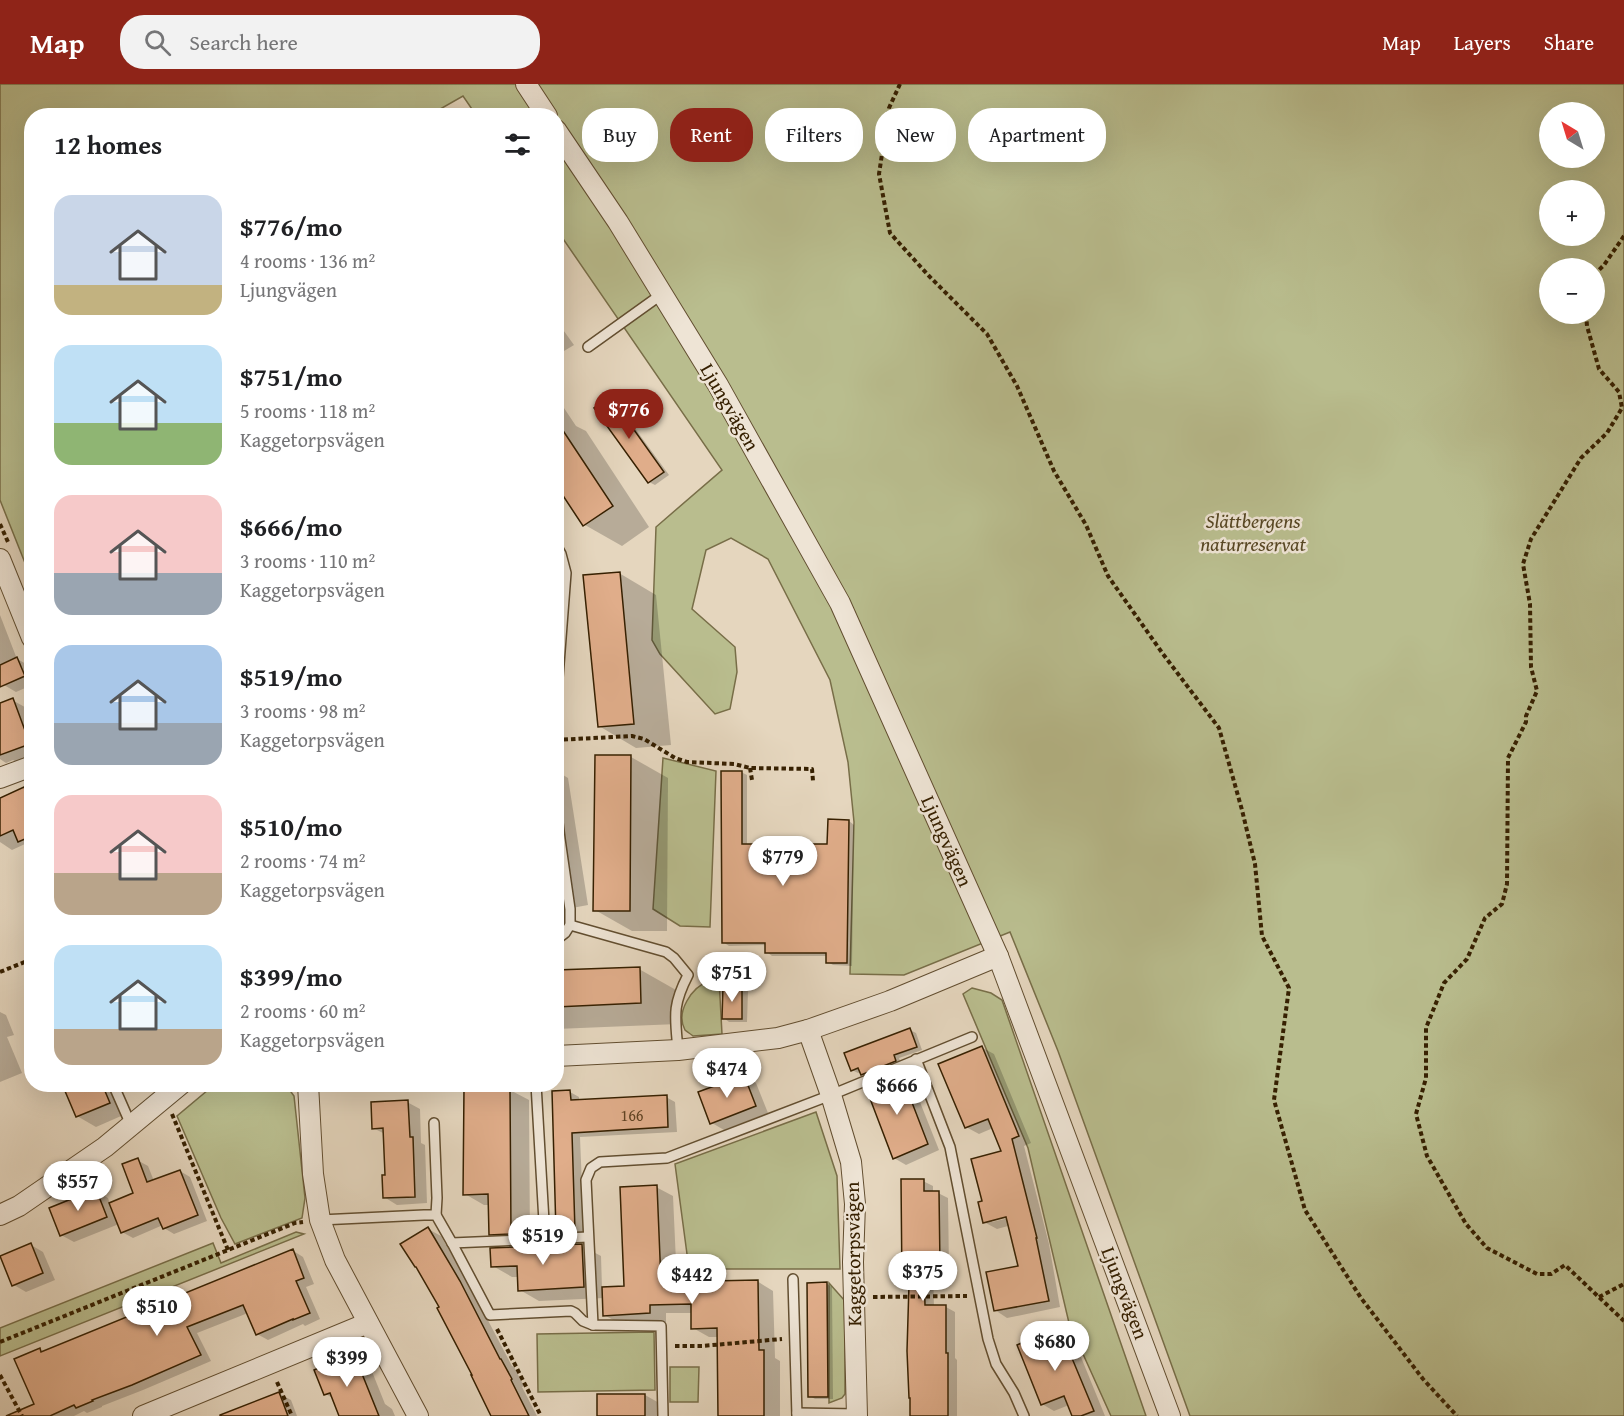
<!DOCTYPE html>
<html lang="en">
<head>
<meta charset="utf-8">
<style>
	:root { --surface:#fff; --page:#f2f2f2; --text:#202124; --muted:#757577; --accent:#8f2418 }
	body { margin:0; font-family:"Gentium Book Plus",serif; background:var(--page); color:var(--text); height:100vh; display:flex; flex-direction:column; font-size:22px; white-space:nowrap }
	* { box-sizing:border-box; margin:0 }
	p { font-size:20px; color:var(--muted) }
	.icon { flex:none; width:33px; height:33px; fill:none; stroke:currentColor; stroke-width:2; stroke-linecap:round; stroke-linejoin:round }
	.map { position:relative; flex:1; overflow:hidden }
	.details { position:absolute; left:24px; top:24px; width:540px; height:984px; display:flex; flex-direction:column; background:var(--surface); border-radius:24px; box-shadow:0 6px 24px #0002 }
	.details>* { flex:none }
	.hud { position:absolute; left:582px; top:24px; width:570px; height:54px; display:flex; gap:12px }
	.needle { width:39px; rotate:322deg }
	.controls { position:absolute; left:1539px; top:18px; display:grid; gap:12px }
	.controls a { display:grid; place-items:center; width:66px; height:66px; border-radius:50%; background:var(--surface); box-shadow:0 6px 24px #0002; font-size:30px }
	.price { position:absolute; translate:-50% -51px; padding:0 14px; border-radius:21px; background:#fff; color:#222; font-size:20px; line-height:39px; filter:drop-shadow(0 2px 3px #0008) }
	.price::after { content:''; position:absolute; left:50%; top:36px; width:18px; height:14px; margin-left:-9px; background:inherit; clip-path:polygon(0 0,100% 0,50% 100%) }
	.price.active { background:var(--accent); color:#fff }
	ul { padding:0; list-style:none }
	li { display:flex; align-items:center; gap:18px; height:150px; padding:0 30px }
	li span { display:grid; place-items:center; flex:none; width:168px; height:120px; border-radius:18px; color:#555 }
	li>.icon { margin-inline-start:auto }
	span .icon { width:72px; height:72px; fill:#fffc; stroke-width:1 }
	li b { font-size:26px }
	h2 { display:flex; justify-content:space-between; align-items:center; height:72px; padding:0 30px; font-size:26px }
	.pill { padding:0 21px; border-radius:24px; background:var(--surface); box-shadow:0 6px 24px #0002; font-size:21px; line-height:54px }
	.pill.active { background:var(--accent); color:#fff }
	header { display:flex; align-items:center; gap:36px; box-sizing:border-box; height:84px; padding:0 30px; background:var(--accent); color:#fff }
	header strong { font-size:28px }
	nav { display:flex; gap:33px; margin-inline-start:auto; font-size:21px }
	.search { width:420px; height:54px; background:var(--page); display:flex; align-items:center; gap:15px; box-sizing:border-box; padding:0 21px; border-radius:24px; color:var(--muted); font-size:22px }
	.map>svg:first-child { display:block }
	.green { fill:#b9bd8e; stroke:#786e48; stroke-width:1.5; fill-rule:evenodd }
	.shadow { fill:#0003; fill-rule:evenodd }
	.building { fill:#e0ad8a; stroke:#362001; stroke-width:1.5 }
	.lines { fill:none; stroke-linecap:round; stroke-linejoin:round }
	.lane-casing { stroke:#624e30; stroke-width:12 }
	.street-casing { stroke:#624e30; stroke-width:22 }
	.path { stroke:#362001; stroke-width:4; stroke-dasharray:4.5 3; stroke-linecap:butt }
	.lane { stroke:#eee4d5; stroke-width:9 }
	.street { stroke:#eee4d5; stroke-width:20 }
	.labels { text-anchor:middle; stroke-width:5; stroke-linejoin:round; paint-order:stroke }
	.number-label { font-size:16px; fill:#604323 }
	.street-label { font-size:20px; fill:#362001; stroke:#eee4d5 }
	.park-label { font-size:20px; font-style:italic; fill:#574724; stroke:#eee4d5 }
</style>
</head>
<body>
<header>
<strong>Map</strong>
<div class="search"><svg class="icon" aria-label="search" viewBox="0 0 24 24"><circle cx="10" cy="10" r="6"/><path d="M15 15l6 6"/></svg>Search here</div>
<nav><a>Map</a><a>Layers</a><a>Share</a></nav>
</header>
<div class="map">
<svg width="1624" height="1332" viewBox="0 0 1624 1332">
	<rect width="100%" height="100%" fill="#e5d6be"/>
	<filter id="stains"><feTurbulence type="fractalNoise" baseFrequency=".00333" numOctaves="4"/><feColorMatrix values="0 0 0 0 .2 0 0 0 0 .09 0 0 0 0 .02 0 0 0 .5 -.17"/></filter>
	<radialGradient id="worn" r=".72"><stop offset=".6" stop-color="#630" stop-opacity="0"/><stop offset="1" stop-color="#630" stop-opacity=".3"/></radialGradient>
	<!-- green -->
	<g class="green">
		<path d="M 0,0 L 1624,0 L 1624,1332 L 1190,1332 L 1058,967 L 1010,848 L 904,891 L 850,890 L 854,738 L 848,678 L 830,596 L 768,475 L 731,454 L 706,466 L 692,525 L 735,563 L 737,588 L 730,625 L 715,630 L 660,570 L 652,556 L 656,443 L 722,386 L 557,146 L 556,32 L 476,31 L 463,12 L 428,32 L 32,32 L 31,494 L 0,416 ZM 1550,28 L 1594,28 L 1594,74 L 1550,74 ZM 1550,106 L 1594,106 L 1594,152 L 1550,152 ZM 1550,184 L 1594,184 L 1594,230 L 1550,230 Z"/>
		<path d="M 663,674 L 716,687 L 710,843 L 680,842 L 653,825 Z"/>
		<path d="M 719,895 L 722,950 L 693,952 C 692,951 686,947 685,946 C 675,928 692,903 709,897 C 712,895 715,895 719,895 Z"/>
		<path d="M 972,904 L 991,909 L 1002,916 L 1146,1332 L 1111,1332 L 1069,1239 L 1028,1064 L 963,910 Z"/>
		<path d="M 214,1001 L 286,1001 L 294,1012 L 305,1114 L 302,1134 L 235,1160 L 221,1134 L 177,1032 Z"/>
		<path d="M 816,1028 L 837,1092 L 840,1185 L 689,1185 L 675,1080 Z"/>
		<path d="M 296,1148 L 304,1150 L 0,1272 L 0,1244 L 213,1159 L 221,1179 Z"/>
		<path d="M 829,1199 L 845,1217 L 845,1310 L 842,1314 L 829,1319 Z"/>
		<path d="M 654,1248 L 655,1306 L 538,1308 L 537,1250 Z"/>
		<path d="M 670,1283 L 699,1283 L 698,1318 L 670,1318 Z"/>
	</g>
	<!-- shadow -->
	<g class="shadow">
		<path d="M 556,236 L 574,261 L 559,270 L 556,269 Z"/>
		<path d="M 556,312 L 576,342 L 586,347 L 649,443 L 622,462 L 585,441 L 556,398 Z"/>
		<path d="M 610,314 L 615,317 L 669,391 L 655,401 L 649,398 L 596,324 Z"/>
		<path d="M 619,489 L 656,511 L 671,661 L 636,664 L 599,642 Z"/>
		<path d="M 556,524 L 561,527 L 556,589 Z"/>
		<path d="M 0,531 L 17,575 L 30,582 L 32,587 L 32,601 L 16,608 L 4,601 L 0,592 Z"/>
		<path d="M 12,616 L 32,627 L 32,677 L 21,681 L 13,676 L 6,679 L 0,675 L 0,621 Z"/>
		<path d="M 556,639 L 559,640 L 564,671 L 557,672 L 558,688 L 568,694 L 588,821 L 556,827 Z"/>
		<path d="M 596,673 L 631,673 L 668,694 L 667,847 L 632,847 L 595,826 Z"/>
		<path d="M 741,688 L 747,691 L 747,762 L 829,761 L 849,737 L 854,741 L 852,882 L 833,881 L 828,878 L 828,872 L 772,872 L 767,868 L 767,861 L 729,862 L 723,858 Z"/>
		<path d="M 24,705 L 32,709 L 32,764 L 25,760 L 12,766 L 0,758 L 0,715 Z"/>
		<path d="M 639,885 L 676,906 L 678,940 L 556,945 L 556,888 Z"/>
		<path d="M 724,903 L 742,903 L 748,907 L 747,938 L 729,938 L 724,934 Z"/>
		<path d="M 0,928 L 6,931 L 14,951 L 7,953 L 22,989 L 0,998 Z"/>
		<path d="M 910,946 L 916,949 L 922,966 L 899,974 L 901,980 L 868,994 L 862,990 L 861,988 L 858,989 L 852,986 Z"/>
		<path d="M 981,963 L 994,970 L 1031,1059 L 1024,1062 L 1049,1160 L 1060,1223 L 1007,1234 L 995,1226 L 1020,1183 L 1008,1142 L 997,1145 L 984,1138 L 984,1118 L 1003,1068 L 993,1044 L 979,1050 L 966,1043 ZM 1013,1130 L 1013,1133 L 992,1138 L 992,1135 Z"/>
		<path d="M 901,991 L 912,998 L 939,1066 L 906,1081 L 894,1074 Z"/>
		<path d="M 744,992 L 756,999 L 768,1029 L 724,1046 L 712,1039 Z"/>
		<path d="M 64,1000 L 115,1000 L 128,1029 L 96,1043 L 77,1032 Z"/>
		<path d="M 510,1006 L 529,1016 L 530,1160 L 510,1161 L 491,1150 L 490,1121 L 484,1121 L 465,1110 Z"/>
		<path d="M 570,1008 L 579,1013 L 579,1017 L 666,1013 L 675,1018 L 677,1048 L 580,1053 L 584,1151 L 567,1152 L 558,1147 Z"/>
		<path d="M 407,1018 L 420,1025 L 421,1059 L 425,1061 L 427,1119 L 397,1121 L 384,1113 L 386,1093 L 385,1050 L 373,1044 Z"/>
		<path d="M 137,1076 L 148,1082 L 154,1097 L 180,1087 L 190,1093 L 207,1137 L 174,1150 L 164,1144 L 163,1141 L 133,1154 L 122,1148 L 119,1140 L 74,1158 L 61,1151 L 96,1107 L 108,1114 L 110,1120 L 135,1110 Z"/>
		<path d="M 923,1097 L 933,1102 L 933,1109 L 938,1109 L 948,1114 L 949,1186 L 933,1186 L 934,1223 L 946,1223 L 955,1228 L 955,1274 L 957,1276 L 957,1332 L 912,1332 L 910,1203 L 903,1200 Z"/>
		<path d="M 656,1103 L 673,1112 L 677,1200 L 757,1197 L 773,1207 L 775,1274 L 780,1277 L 780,1332 L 719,1332 L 718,1253 L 709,1253 L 693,1244 L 692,1229 L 666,1229 L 666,1238 L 621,1240 L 604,1231 L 604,1214 L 539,1217 L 520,1206 L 519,1193 L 512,1193 L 493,1182 L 582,1162 L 601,1172 L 602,1204 L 626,1203 Z"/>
		<path d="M 428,1145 L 441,1152 L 472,1206 L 512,1282 L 514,1283 L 524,1302 L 522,1303 L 537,1332 L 493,1332 L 441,1224 Z"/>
		<path d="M 31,1161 L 43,1168 L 55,1196 L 26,1208 L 14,1201 Z"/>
		<path d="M 292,1166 L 303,1173 L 314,1200 L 306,1203 L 320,1235 L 305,1242 L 303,1240 L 268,1256 L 257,1250 L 248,1229 L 197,1249 L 211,1277 L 143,1306 L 102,1322 L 102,1323 L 87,1329 L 84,1327 L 74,1332 L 40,1332 L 40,1266 L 44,1268 Z"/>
		<path d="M 827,1200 L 832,1203 L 833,1315 L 815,1315 L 810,1312 Z"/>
		<path d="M 1059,1244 L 1072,1251 L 1105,1332 L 1074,1332 L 1069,1321 L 1054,1327 L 1042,1320 Z"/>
		<path d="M 354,1271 L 369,1280 L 385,1320 L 392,1325 L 395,1332 L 341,1332 L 334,1315 L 326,1310 Z"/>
		<path d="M 278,1309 L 291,1316 L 297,1332 L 220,1332 Z"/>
		<path d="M 645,1311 L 661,1320 L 660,1332 L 599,1332 Z"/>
	</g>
	<!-- building -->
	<g class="building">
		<path d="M 610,312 L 664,388 L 648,399 L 594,324 Z"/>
		<path d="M 556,336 L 613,422 L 583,442 L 556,401 Z"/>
		<path d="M 620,488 L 634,640 L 598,643 L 583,491 Z"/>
		<path d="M 17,573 L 25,592 L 0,603 L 0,581 Z"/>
		<path d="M 13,614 L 30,660 L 0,671 L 0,619 Z"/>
		<path d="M 595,671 L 631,671 L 630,827 L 593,827 Z"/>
		<path d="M 721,687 L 742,687 L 742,760 L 827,760 L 828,735 L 849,736 L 847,879 L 826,879 L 826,869 L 765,869 L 765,859 L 722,859 Z"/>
		<path d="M 24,703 L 32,719 L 32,752 L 18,758 L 13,746 L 0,752 L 0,714 Z"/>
		<path d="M 640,883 L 641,919 L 556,923 L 556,886 Z"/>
		<path d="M 723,902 L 742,902 L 742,935 L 722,935 Z"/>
		<path d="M 910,944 L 917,963 L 894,971 L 896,977 L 861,991 L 858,984 L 851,987 L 844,969 Z"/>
		<path d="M 982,962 L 1019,1052 L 1012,1055 L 1037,1154 L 1036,1154 L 1049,1217 L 994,1227 L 986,1188 L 1018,1182 L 1006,1133 L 983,1139 L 978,1118 L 982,1117 L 971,1075 L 1001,1067 L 988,1035 L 965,1044 L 938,980 Z"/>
		<path d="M 901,990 L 928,1060 L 893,1075 L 866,1004 Z"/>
		<path d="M 744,991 L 756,1022 L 710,1040 L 698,1008 Z"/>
		<path d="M 62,1000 L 102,1000 L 110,1019 L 76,1033 Z"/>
		<path d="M 464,1004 L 510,1004 L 511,1150 L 489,1151 L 488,1110 L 463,1111 Z"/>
		<path d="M 570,1006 L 571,1016 L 667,1011 L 668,1043 L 572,1049 L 575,1147 L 556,1148 L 552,1007 Z"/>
		<path d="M 408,1016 L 410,1053 L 413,1053 L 415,1113 L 383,1114 L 382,1091 L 385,1091 L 383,1044 L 372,1045 L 371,1018 Z"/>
		<path d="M 138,1074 L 147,1098 L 180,1086 L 198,1131 L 163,1145 L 158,1134 L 121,1149 L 109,1119 L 133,1109 L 122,1080 Z"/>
		<path d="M 901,1095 L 924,1095 L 924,1107 L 939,1107 L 940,1182 L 924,1182 L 925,1221 L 946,1221 L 946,1269 L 948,1269 L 948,1332 L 910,1332 L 910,1314 L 909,1314 L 907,1267 L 909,1200 L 902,1201 Z"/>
		<path d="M 657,1101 L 661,1198 L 758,1196 L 759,1266 L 764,1266 L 764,1332 L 718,1332 L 717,1244 L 691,1245 L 691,1220 L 650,1221 L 650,1229 L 603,1232 L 602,1203 L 624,1202 L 620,1103 Z"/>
		<path d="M 96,1105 L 107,1133 L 60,1152 L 49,1124 Z"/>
		<path d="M 428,1143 L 460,1197 L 500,1275 L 501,1275 L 512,1295 L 511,1296 L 529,1332 L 491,1332 L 471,1291 L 472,1291 L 437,1224 L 439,1223 L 416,1183 L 415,1183 L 400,1160 Z"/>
		<path d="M 31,1159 L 43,1189 L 12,1202 L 0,1172 Z"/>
		<path d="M 582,1160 L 584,1203 L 518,1207 L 517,1182 L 491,1183 L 490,1164 Z"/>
		<path d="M 293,1165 L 304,1194 L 296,1197 L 310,1229 L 293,1236 L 293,1235 L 256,1251 L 243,1221 L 187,1243 L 201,1271 L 132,1301 L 92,1316 L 93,1317 L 76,1324 L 74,1321 L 50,1332 L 6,1332 L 34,1320 L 14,1275 L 40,1264 L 41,1268 Z"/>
		<path d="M 827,1198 L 828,1313 L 808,1313 L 807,1199 Z"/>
		<path d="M 1059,1243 L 1094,1327 L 1081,1332 L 1072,1332 L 1064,1312 L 1041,1321 L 1017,1261 Z"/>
		<path d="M 354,1270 L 379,1332 L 339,1332 L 330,1309 L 324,1311 L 314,1286 Z"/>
		<path d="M 279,1308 L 288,1332 L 220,1332 L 220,1331 Z"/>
		<rect x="597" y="1310" width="48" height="22"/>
	</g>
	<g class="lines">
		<!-- lane casing -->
		<g class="lane-casing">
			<g id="lane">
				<path d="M 588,263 L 662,210"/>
				<path d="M 556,461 L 561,470 L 566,489 L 556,619"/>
				<path d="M 556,723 L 560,755 L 570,825 L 570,841 L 565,849 L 556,856"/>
				<path d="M 570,841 L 666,868 L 674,874 L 688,891 C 672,922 675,932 678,966"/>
				<path d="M 916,975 L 950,1063 L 988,1255 L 996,1280 L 1014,1309 L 1024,1332"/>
				<path d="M 113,1000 L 131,1041"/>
				<path d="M 536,1000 L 545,1155"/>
				<path d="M 434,1039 L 437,1114 L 436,1131"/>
				<path d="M 320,1136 L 424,1131 L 436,1131 L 452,1159 L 490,1231 L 571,1227 L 575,1229 L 583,1237 L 593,1241"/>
				<path d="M 452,1159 L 588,1153"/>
				<path d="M 793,1195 L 797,1332"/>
				<path d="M 797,1329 L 857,1330"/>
				<path d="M 663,1332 L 661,1242 L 593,1241 L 586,1096 L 591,1084 L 600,1078 L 667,1074 L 831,1011 L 972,953"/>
			</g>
		</g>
		<!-- street casing -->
		<g class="street-casing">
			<g id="street">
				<path d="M 526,0 L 547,32"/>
				<path d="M 556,46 L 618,138 L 718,301 L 840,519 L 998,872 L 1170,1332"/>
				<path d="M 0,475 L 32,554"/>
				<path d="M 0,694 L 32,682"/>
				<path d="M 808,946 L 831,1011 L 851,1078 L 855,1120 L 853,1178 L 857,1332"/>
				<path d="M 556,972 L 678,966 L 778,954 L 808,946 L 890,917 L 998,872"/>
				<path d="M 308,1000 L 313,1090 L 320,1136 L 335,1176 L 418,1332"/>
				<path d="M 0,1131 L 19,1122 L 105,1063 L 181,1000"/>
				<path d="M 143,1332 L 368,1239"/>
			</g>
		</g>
		<!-- path -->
		<g class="path">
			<path d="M 900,0 L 889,24 L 879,90 L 890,149 L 929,192 L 987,250 L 1017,302 L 1054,387 L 1086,441 L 1108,492 L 1163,570 L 1219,644 L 1242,726 L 1255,780 L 1262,852 L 1289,904 L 1274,1016 L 1305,1126 L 1361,1214 L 1423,1295 L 1457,1332"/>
			<path d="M 1594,191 L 1604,181 L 1624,152"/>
			<path d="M 1586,230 L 1587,242 L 1599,285 L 1619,308 L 1622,324 L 1607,349 L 1581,374 L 1531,455 L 1523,480 L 1530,520 L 1531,583 L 1537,607 L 1526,632 L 1526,638 L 1508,674 L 1507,800 L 1502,820 L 1485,834 L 1467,875 L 1444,899 L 1426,944 L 1426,994 L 1416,1030 L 1427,1072 L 1466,1140 L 1487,1164 L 1537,1190 L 1551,1190 L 1565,1181 L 1624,1237"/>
			<path d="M 0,440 L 8,458"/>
			<path d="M 556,656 L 632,652 L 644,655 L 675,674 L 687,678 L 734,680 L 750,684 L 812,685 L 813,697"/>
			<path d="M 750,684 L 752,696"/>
			<path d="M 0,888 L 32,875"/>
			<path d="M 172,1030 L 228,1166"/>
			<path d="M 873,1213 L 967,1212"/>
			<path d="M 1599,1213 L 1624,1200"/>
			<path d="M 497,1245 L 541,1332"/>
			<path d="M 0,1258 L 295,1139 L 303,1138"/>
			<path d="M 675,1262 L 702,1262 L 782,1255"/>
			<path d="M 0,1291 L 22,1332"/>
			<path d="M 277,1298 L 292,1332"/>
		</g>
		<!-- lane -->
		<use href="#lane" class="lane"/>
		<!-- street -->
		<use href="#street" class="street"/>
	</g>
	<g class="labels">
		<!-- number labels -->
		<g class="number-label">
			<text x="632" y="1037">166</text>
		</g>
		<!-- street labels -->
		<g class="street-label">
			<text transform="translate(730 323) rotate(60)" y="7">Ljungvägen</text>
			<text transform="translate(947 757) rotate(66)" y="7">Ljungvägen</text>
			<text transform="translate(853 1170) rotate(-91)" y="7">Kaggetorpsvägen</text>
			<text transform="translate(1125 1209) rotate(69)" y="7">Ljungvägen</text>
		</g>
		<!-- park labels -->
		<g class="park-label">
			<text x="1253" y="444">Slättbergens<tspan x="1253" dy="23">naturreservat</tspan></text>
		</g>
	</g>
	<rect width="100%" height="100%" filter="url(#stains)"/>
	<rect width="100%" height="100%" fill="url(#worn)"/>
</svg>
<div class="controls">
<a><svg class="needle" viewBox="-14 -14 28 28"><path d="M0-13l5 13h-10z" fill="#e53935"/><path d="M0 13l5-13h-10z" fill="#757577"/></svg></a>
<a>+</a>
<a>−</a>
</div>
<b class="price active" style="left:629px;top:356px">$776</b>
<b class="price" style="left:783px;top:803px">$779</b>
<b class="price" style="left:732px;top:919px">$751</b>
<b class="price" style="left:727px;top:1015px">$474</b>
<b class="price" style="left:897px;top:1032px">$666</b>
<b class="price" style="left:78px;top:1128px">$557</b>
<b class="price" style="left:543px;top:1182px">$519</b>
<b class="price" style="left:923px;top:1218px">$375</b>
<b class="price" style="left:692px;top:1221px">$442</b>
<b class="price" style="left:157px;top:1253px">$510</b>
<b class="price" style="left:1055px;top:1288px">$680</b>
<b class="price" style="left:347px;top:1304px">$399</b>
<div class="hud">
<a class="pill">Buy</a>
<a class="pill active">Rent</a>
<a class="pill">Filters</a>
<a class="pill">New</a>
<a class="pill">Apartment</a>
</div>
<section class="details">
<h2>12 homes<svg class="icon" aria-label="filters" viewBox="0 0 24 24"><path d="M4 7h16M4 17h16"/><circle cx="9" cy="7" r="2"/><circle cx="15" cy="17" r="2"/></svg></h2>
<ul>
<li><span style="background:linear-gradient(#c9d6e8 75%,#c2b280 0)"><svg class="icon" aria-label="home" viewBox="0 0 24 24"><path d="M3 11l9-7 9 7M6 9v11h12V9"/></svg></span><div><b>$776/mo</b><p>4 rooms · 136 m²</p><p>Ljungvägen</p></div></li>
<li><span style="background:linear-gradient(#bfe0f5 65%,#8fb573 0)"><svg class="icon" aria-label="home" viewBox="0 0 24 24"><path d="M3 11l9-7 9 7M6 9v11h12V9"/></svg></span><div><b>$751/mo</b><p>5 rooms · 118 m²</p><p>Kaggetorpsvägen</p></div></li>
<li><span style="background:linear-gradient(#f6c9c9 65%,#9aa5b1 0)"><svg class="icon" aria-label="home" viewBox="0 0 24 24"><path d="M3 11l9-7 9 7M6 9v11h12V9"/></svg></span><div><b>$666/mo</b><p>3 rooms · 110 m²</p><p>Kaggetorpsvägen</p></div></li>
<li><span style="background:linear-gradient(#a9c7e8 65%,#9aa5b1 0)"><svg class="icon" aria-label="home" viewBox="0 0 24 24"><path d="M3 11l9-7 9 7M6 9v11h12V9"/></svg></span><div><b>$519/mo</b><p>3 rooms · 98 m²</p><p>Kaggetorpsvägen</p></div></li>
<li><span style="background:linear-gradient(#f6c9c9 65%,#b9a48a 0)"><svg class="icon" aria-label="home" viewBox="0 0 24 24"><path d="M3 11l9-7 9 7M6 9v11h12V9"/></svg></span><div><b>$510/mo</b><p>2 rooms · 74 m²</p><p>Kaggetorpsvägen</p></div></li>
<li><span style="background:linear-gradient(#bfe0f5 70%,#b9a48a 0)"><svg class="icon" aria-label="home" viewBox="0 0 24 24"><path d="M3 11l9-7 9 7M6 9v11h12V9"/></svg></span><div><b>$399/mo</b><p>2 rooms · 60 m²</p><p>Kaggetorpsvägen</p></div></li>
</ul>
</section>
</div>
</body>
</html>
